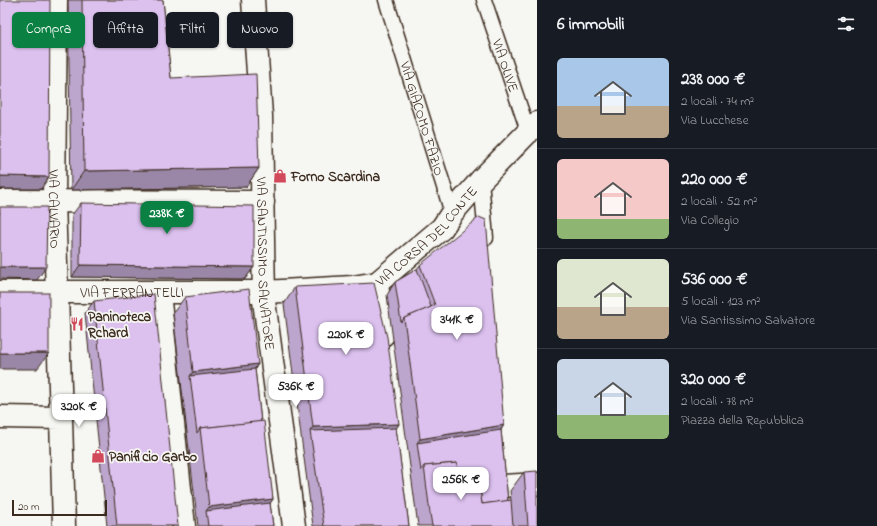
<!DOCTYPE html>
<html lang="it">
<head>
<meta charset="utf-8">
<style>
	:root { --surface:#171b24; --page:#20242c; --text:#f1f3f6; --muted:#9ea1a6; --line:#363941; --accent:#0b8043 }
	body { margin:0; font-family:"Indie Flower",sans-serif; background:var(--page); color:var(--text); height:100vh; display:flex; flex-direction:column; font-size:15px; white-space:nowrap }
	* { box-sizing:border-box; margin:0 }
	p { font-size:13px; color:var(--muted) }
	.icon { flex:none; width:22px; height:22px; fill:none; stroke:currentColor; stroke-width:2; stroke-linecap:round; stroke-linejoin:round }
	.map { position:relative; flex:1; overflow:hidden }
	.drawer { display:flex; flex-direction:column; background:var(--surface); width:340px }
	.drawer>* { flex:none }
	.guide { position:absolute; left:12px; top:12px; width:380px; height:36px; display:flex; gap:8px }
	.scale { position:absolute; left:12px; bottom:10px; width:95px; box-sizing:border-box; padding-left:4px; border:2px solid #3b2a1e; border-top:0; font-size:11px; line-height:14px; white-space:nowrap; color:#3b2a1e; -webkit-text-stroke:3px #f6f6f2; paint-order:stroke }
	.price { position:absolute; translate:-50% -34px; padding:0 9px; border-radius:8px; background:#fff; color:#222; font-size:13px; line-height:26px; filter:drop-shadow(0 1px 2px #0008) }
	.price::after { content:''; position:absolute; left:50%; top:24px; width:12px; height:9px; margin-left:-6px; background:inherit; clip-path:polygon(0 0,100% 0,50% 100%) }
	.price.on { background:var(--accent); color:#fff }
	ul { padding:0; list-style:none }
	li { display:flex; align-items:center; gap:12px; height:100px; padding:0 20px }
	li+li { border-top:1px solid var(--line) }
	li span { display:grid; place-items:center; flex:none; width:112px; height:80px; border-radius:6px; color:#555 }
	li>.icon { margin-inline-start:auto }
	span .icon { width:48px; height:48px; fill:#fffc; stroke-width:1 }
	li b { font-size:17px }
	h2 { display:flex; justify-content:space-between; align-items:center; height:48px; padding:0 20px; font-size:17px }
	.chip { padding:0 14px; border-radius:6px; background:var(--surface); box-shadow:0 1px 3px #0004; font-size:14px; line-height:36px }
	.chip.on { background:var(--accent); color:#fff }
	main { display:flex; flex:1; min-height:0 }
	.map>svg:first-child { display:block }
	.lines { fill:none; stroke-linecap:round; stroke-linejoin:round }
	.service-casing { stroke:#3b2a1e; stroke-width:17 }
	.minor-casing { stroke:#3b2a1e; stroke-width:25 }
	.service { stroke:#f6f6f2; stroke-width:14 }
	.minor { stroke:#f6f6f2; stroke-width:22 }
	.wall { fill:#bda6ce; stroke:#3b2a1e }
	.shaded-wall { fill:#9a87a7; stroke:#3b2a1e }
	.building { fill:#dcc1ef; stroke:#3b2a1e }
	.labels { text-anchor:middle; stroke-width:3.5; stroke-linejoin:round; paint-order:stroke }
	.street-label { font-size:14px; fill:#3b2a1e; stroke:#f6f6f2 }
	.poi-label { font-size:14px; font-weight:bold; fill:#3b2a1e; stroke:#f6f6f2; text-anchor:start }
</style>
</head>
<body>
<main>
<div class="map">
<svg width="537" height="526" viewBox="0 0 537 526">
	<rect width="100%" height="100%" fill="#f6f6f2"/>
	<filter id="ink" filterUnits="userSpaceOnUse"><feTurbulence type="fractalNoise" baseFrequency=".025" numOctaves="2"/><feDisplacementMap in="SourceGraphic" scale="8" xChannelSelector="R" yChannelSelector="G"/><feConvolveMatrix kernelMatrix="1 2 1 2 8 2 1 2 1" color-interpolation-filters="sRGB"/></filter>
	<g filter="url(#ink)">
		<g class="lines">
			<!-- service casing -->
			<g class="service-casing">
				<g id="service">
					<path id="s1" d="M 386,0 L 452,213"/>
					<path id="s2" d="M 484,0 L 528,131"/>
					<path d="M 481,180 L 486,238"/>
				</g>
			</g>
			<!-- minor casing -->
			<g class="minor-casing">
				<g id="minor">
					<path id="s3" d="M 56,0 L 54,201 L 61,418"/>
					<path id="s4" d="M 253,0 L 261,116 L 264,301 L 294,526"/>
					<path d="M 0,201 L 263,202"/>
					<path d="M 377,283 L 383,335"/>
					<path id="s5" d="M 0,292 L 264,292 L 353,287 L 377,283 L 442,228 L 452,213 L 481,180 L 537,123"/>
					<path d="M 159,293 L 184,526"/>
					<path d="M 0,417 L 61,418 L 64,526"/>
					<path d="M 504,486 L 537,484"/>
				</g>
			</g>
			<!-- service -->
			<use href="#service" class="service"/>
			<!-- minor -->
			<use href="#minor" class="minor"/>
		</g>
		<!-- wall -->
		<g class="wall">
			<path d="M 68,0 L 163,0 L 171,78 L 259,168 L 246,187 L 71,190 Z"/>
			<path d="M 81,203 L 254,267 L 245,279 L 72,277 L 72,215 Z"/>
			<path d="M 420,265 L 504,425 L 501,430 L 508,501 L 511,500 L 510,491 L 524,472 L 537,526 L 418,526 L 387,295 L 395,282 L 417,269 Z"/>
			<path d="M 295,287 L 399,424 L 396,428 L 409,526 L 313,526 L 302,443 L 284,304 Z"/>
			<path d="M 185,297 L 258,364 L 255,369 L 261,422 L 273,499 L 270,503 L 273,526 L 198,526 L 173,313 Z"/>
			<path d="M 94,301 L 178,526 L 107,526 L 85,313 Z"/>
		</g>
		<!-- shaded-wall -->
		<g class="shaded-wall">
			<path d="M 259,168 L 246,187 L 71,190 L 84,171 Z"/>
			<path d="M 0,176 L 49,177 L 41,189 L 0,189 Z"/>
			<path d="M 80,265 L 254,267 L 245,279 L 72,277 Z"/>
			<path d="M 0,267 L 46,267 L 37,280 L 0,279 Z"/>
			<path d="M 0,353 L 49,353 L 37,369 L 0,369 Z"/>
			<path d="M 258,364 L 246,381 L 190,376 L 193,372 Z"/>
			<path d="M 399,424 L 388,441 L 310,431 L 313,427 Z"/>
			<path d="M 504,425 L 492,442 L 417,443 L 420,439 Z"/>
			<path d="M 273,499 L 262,516 L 206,511 L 209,507 Z"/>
		</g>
		<!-- building -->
		<g class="building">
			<path d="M 0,0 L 50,0 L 49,177 L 0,176 Z"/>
			<path d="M 82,0 L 163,0 L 171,78 L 256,74 L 259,168 L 84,171 Z"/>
			<path d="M 81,203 L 254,206 L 254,267 L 80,265 Z"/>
			<path d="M 0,207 L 47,207 L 46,267 L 0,267 Z"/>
			<path d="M 479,217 L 486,220 L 504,425 L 420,439 L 404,318 L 435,305 L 420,265 Z"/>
			<path d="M 417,269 L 431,307 L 404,318 L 401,322 L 395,282 Z"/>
			<path d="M 374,283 L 387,337 L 399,424 L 313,427 L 295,287 Z"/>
			<path d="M 249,289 L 258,364 L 193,372 L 185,297 Z"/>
			<rect x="0" y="293" width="49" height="60"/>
			<path d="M 154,294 L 178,526 L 117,526 L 94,301 Z"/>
			<path d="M 255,369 L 261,422 L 200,428 L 197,433 L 190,376 Z"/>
			<path d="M 264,421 L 273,499 L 209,507 L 200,428 Z"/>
			<path d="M 396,428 L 409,526 L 324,526 L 310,431 Z"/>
			<path d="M 501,430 L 508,501 L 482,504 L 479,481 L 459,483 L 457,463 L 424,466 L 421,471 L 417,443 Z"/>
			<path d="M 457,463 L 459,483 L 479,481 L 482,504 L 511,500 L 513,526 L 432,526 L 430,513 L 424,466 Z"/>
			<path d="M 537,471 L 537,526 L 528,526 L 524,472 Z"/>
			<path d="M 270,503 L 273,526 L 208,526 L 206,511 Z"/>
		</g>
	</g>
	<!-- icons -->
	<defs>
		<g id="shop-bare" transform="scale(1.08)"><path d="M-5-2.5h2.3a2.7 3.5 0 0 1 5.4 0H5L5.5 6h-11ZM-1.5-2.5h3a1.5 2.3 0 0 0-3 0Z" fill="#d1495b" stroke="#f6f6f2" stroke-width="2.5" paint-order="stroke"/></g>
		<g id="restaurant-bare" transform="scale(1.08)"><path d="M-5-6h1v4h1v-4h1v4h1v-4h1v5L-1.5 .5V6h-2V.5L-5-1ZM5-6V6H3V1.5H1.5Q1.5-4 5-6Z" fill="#d1495b" stroke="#f6f6f2" stroke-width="2.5" paint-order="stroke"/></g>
	</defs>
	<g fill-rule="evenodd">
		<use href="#shop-bare" x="280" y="176"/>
		<use href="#restaurant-bare" x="77" y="324"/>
		<use href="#shop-bare" x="98" y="456"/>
	</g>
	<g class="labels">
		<!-- street labels -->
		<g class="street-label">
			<text dy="5" stroke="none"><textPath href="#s2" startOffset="69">VIA OLIVE</textPath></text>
			<text dy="5" stroke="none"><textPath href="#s1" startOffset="124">VIA GIACOMO FAZIO</textPath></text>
			<text dy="5" stroke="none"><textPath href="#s3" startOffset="209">VIA CALVARIO</textPath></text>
			<text dy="5" stroke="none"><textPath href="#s5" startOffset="446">VIA CORSA DEL CONTE</textPath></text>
			<text dy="5" stroke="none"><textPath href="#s4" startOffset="264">VIA SANTISSIMO SALVATORE</textPath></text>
			<text dy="5" stroke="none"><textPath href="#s5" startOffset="132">VIA FERRANTELLI</textPath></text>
		</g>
		<!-- poi labels -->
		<g class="poi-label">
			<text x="291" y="181">Forno Scardina</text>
			<text x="88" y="321">Paninoteca<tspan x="88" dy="16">Rchard</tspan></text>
			<text x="109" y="461">Panificio Garbo</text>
		</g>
	</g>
</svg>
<div class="scale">20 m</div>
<b class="price on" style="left:167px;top:235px">238K €</b>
<b class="price" style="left:457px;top:341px">341K €</b>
<b class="price" style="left:346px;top:356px">220K €</b>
<b class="price" style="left:296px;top:408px">536K €</b>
<b class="price" style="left:79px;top:428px">320K €</b>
<b class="price" style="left:461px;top:501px">256K €</b>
<div class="guide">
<a class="chip on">Compra</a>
<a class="chip">Affitta</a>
<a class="chip">Filtri</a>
<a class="chip">Nuovo</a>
</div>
</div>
<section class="drawer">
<h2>6 immobili<svg class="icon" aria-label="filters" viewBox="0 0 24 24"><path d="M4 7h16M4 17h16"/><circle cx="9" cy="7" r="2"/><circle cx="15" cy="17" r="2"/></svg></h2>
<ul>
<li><span style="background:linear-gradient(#a9c7e8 60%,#b9a48a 0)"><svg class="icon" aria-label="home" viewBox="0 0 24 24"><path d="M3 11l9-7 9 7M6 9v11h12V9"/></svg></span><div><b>238 000 €</b><p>2 locali · 74 m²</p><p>Via Lucchese</p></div></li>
<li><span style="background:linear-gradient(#f6c9c9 75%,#8fb573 0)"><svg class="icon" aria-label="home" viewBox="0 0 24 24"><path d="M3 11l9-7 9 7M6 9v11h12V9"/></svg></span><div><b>220 000 €</b><p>2 locali · 52 m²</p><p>Via Collegio</p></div></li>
<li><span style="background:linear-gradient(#dfe7d0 60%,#b9a48a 0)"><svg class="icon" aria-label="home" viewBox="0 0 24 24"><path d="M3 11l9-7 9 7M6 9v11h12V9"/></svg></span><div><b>536 000 €</b><p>5 locali · 123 m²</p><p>Via Santissimo Salvatore</p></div></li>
<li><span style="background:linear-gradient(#c9d6e8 70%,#8fb573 0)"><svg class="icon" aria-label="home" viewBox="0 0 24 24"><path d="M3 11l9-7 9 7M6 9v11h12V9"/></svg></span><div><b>320 000 €</b><p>2 locali · 78 m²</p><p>Piazza della Repubblica</p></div></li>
</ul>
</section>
</main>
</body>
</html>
